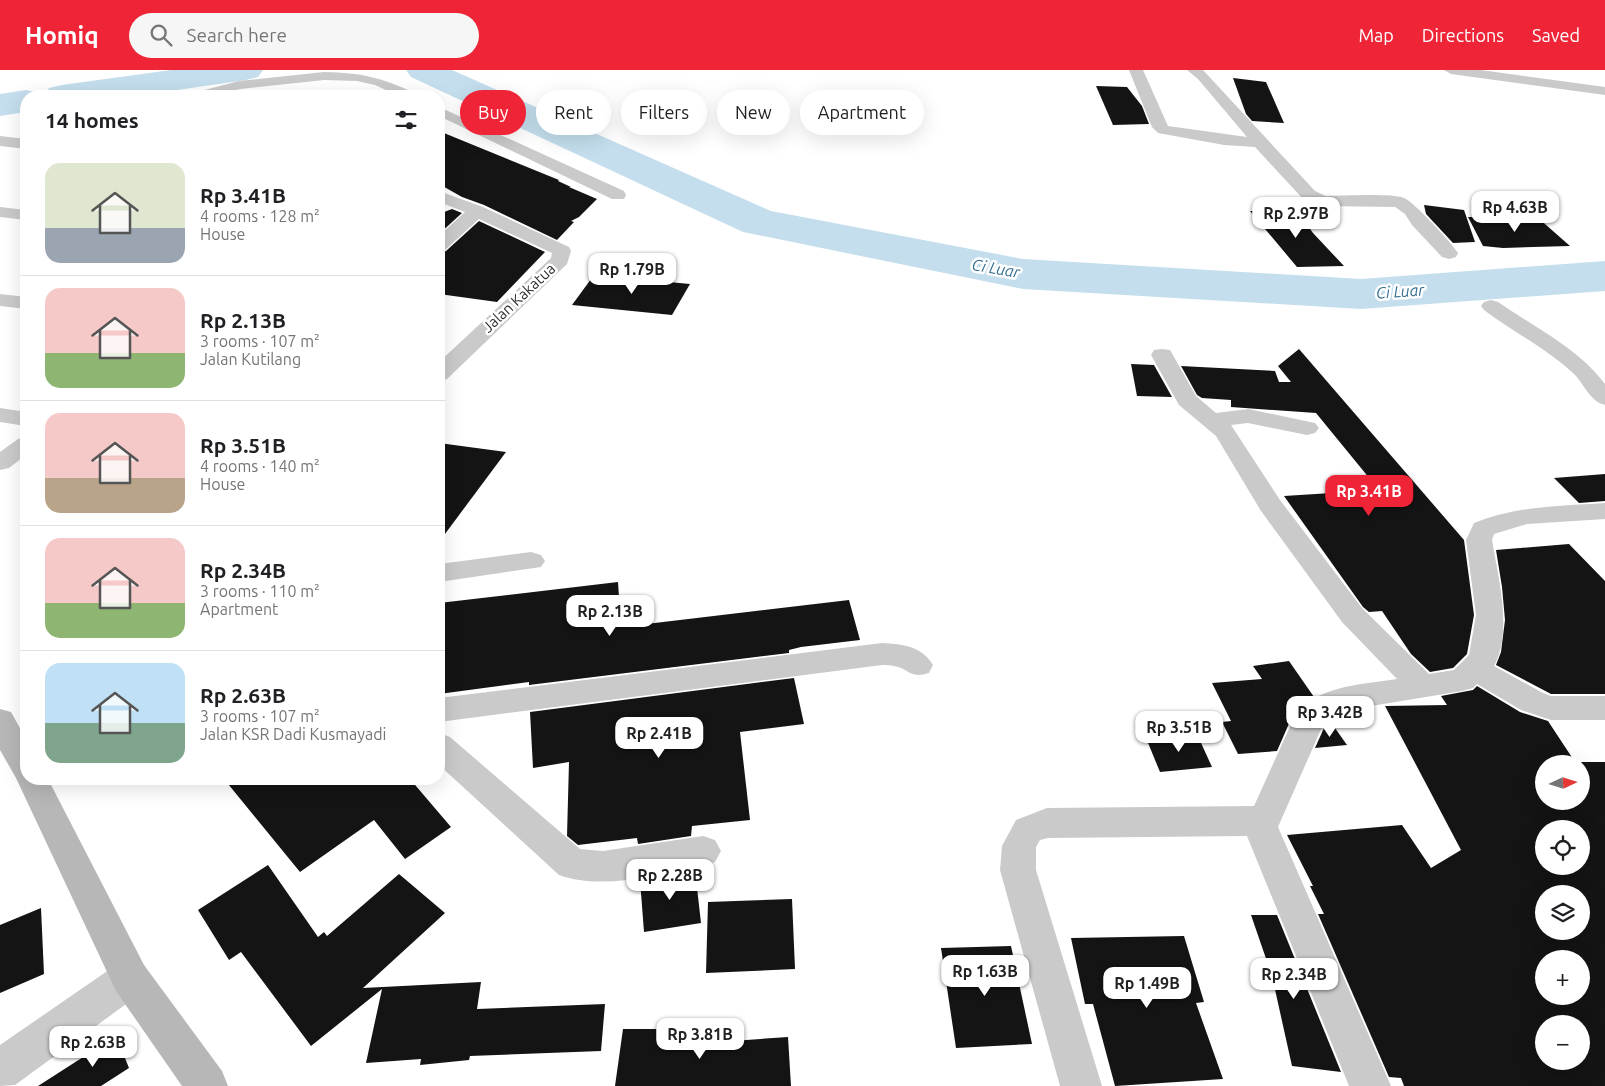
<!DOCTYPE html>
<html lang="en">
<head>
<meta charset="utf-8">
<style>
	:root { --surface:#fff; --page:#f6f6f6; --text:#202124; --muted:#757577; --line:#e0e0e0; --accent:#ef2437 }
	body { margin:0; font-family:Ubuntu,sans-serif; background:var(--page); color:var(--text); height:100vh; display:flex; flex-direction:column; font-size:19px; white-space:nowrap }
	* { box-sizing:border-box; margin:0 }
	p { font-size:16px; color:var(--muted) }
	.icon { flex:none; width:28px; height:28px; fill:none; stroke:currentColor; stroke-width:2; stroke-linecap:round; stroke-linejoin:round }
	.map { position:relative; flex:1; overflow:hidden }
	.side { position:absolute; left:20px; top:20px; width:425px; height:695px; display:flex; flex-direction:column; background:var(--surface); border-radius:20px; box-shadow:0 5px 20px #0002 }
	.side>* { flex:none }
	.top-card { position:absolute; left:460px; top:20px; width:475px; height:45px; display:flex; gap:10px }
	.needle { width:32px; rotate:86deg }
	.tools { position:absolute; left:1535px; top:685px; display:grid; gap:10px }
	.tools a { display:grid; place-items:center; width:55px; height:55px; border-radius:50%; background:var(--surface); box-shadow:0 5px 20px #0002; font-size:25px }
	.price { position:absolute; translate:-50% -42px; padding:0 11px; border-radius:10px; background:#fff; color:#222; font-size:16px; line-height:32px; filter:drop-shadow(0 1px 2px #0008) }
	.price::after { content:''; position:absolute; left:50%; top:30px; width:15px; height:11px; margin-left:-8px; background:inherit; clip-path:polygon(0 0,100% 0,50% 100%) }
	.price.selected { background:var(--accent); color:#fff }
	ul { padding:0; list-style:none }
	li { display:flex; align-items:center; gap:15px; height:125px; padding:0 25px }
	li+li { border-top:1px solid var(--line) }
	li span { display:grid; place-items:center; flex:none; width:140px; height:100px; border-radius:15px; color:#555 }
	li>.icon { margin-inline-start:auto }
	span .icon { width:60px; height:60px; fill:#fffc; stroke-width:1 }
	li b { font-size:21px }
	h2 { display:flex; justify-content:space-between; align-items:center; height:60px; padding:0 25px; font-size:21px }
	.chip { padding:0 18px; border-radius:22px; background:var(--surface); box-shadow:0 5px 20px #0002; font-size:18px; line-height:45px }
	.chip.selected { background:var(--accent); color:#fff }
	header { display:flex; align-items:center; gap:30px; box-sizing:border-box; height:70px; padding:0 25px; background:var(--accent); color:#fff }
	header strong { font-size:24px }
	nav { display:flex; gap:28px; margin-inline-start:auto; font-size:18px }
	.search { width:350px; height:45px; background:var(--page); display:flex; align-items:center; gap:12px; box-sizing:border-box; padding:0 18px; border-radius:28px; color:var(--muted); font-size:19px }
	.map>svg:first-child { display:block }
	.lines { fill:none; stroke-linecap:round; stroke-linejoin:round }
	.river { fill:#c4deed; fill-rule:evenodd }
	.building { fill:#141414; fill-rule:evenodd }
	.street { fill:#cacaca; fill-rule:evenodd }
	.secondary { fill:#b7b7b7; fill-rule:evenodd }
	.labels { text-anchor:middle; stroke-width:5; stroke-linejoin:round; paint-order:stroke }
	.far-street-label { font-size:15px; fill:#2d2d2d; stroke:#fff }
	.far-water-label { font-size:16px; font-style:italic; fill:#377194; stroke:#fff }
</style>
</head>
<body>
<header>
<strong>Homiq</strong>
<div class="search"><svg class="icon" aria-label="search" viewBox="0 0 24 24"><circle cx="10" cy="10" r="6"/><path d="M15 15l6 6"/></svg>Search here</div>
<nav><a>Map</a><a>Directions</a><a>Saved</a></nav>
</header>
<div class="map">
<svg width="1605" height="1016" viewBox="0 0 1605 1016">
	<rect width="100%" height="100%" fill="#fff"/>
	<g class="lines">
		<!-- river -->
		<g class="river">
			<path d="M 171,0 L 263,0 L 258,7 L 246,10 L 136,26 L 44,26 L 49,18 L 62,15 Z"/>
			<path d="M 406,0 L 452,0 L 771,141 L 1023,189 L 1361,209 L 1605,191 L 1605,221 L 1361,239 L 1023,219 L 743,162 L 411,7 Z"/>
			<path d="M 26,20 L 39,23 L 41,26 L 26,26 L 26,42 L 0,46 L 0,24 Z"/>
		</g>
	</g>
	<!-- building -->
	<g class="building">
		<path d="M 1233,8 L 1266,12 L 1284,53 L 1252,51 L 1246,44 Z"/>
		<path d="M 1096,16 L 1127,17 L 1142,36 L 1149,54 L 1113,55 Z"/>
		<path d="M 439,61 L 559,110 L 558,111 L 571,117 L 569,117 L 597,129 L 579,147 L 571,151 L 574,152 L 557,170 L 484,135 L 462,127 L 439,114 Z"/>
		<path d="M 1424,135 L 1464,140 L 1475,172 L 1453,173 L 1426,144 Z"/>
		<path d="M 452,139 L 462,143 L 439,164 L 439,144 Z"/>
		<path d="M 1250,141 L 1297,141 L 1313,163 L 1344,196 L 1297,197 Z"/>
		<path d="M 1468,147 L 1537,147 L 1570,176 L 1503,178 L 1483,176 Z"/>
		<path d="M 479,151 L 545,182 L 497,232 L 439,224 L 439,183 L 446,181 Z"/>
		<path d="M 594,205 L 690,214 L 672,245 L 572,235 Z"/>
		<path d="M 1299,279 L 1464,470 L 1474,545 L 1467,584 L 1453,598 L 1430,602 L 1411,584 L 1382,541 L 1369,542 L 1363,537 L 1284,426 L 1379,420 L 1316,343 L 1231,337 L 1231,330 L 1202,328 L 1197,325 L 1181,296 L 1275,301 L 1279,312 L 1291,312 L 1278,296 Z"/>
		<path d="M 1131,294 L 1154,295 L 1172,327 L 1137,326 Z"/>
		<path d="M 439,373 L 506,382 L 439,472 Z"/>
		<path d="M 1605,404 L 1605,431 L 1579,433 L 1554,408 Z"/>
		<path d="M 1569,474 L 1605,511 L 1605,624 L 1551,624 L 1496,595 L 1501,582 L 1505,550 L 1502,517 L 1496,480 Z"/>
		<path d="M 618,512 L 621,557 L 849,530 L 860,570 L 801,577 L 789,580 L 789,583 L 529,615 L 529,612 L 439,624 L 439,533 Z"/>
		<path d="M 1289,591 L 1314,627 L 1300,637 L 1291,649 L 1277,681 L 1238,684 L 1222,652 L 1231,651 L 1212,613 L 1262,609 L 1253,596 Z"/>
		<path d="M 794,608 L 804,654 L 740,662 L 750,750 L 692,756 L 691,766 L 638,774 L 637,768 L 578,775 L 567,766 L 569,692 L 533,698 L 530,642 Z"/>
		<path d="M 1477,616 L 1520,642 L 1548,651 L 1575,692 L 1605,692 L 1605,1016 L 1404,1016 L 1401,1008 L 1389,1007 L 1318,844 L 1324,844 L 1310,816 L 1313,816 L 1287,765 L 1402,755 L 1431,798 L 1461,780 L 1385,636 L 1447,635 L 1441,626 L 1473,620 ZM 1544,694 L 1581,694 L 1581,731 L 1544,731 ZM 1544,759 L 1581,759 L 1581,796 L 1544,796 ZM 1544,824 L 1581,824 L 1581,861 L 1544,861 ZM 1544,889 L 1581,889 L 1581,926 L 1544,926 ZM 1544,954 L 1581,954 L 1581,991 L 1544,991 Z"/>
		<path d="M 1330,651 L 1347,675 L 1315,678 L 1324,658 Z"/>
		<path d="M 1197,664 L 1212,697 L 1160,702 L 1146,668 Z"/>
		<path d="M 224,709 L 410,709 L 451,757 L 405,789 L 374,750 L 300,802 Z"/>
		<path d="M 268,795 L 318,867 L 324,862 L 327,866 L 399,804 L 445,843 L 363,918 L 481,912 L 477,939 L 605,934 L 601,981 L 470,986 L 469,990 L 420,995 L 421,989 L 366,993 L 382,919 L 311,976 L 241,882 L 229,890 L 198,840 Z"/>
		<path d="M 695,800 L 701,853 L 644,862 L 640,810 Z"/>
		<path d="M 792,829 L 795,899 L 706,903 L 708,832 Z"/>
		<path d="M 41,838 L 44,904 L 0,923 L 0,855 Z"/>
		<path d="M 1251,845 L 1277,845 L 1341,1002 L 1292,996 L 1272,906 Z"/>
		<path d="M 1184,866 L 1204,932 L 1196,933 L 1223,1009 L 1115,1016 L 1093,934 L 1085,934 L 1071,868 Z"/>
		<path d="M 1011,876 L 1032,974 L 956,978 L 941,878 Z"/>
		<path d="M 623,959 L 705,959 L 704,973 L 788,967 L 791,1016 L 615,1016 Z"/>
		<path d="M 116,966 L 129,998 L 101,1016 L 38,1016 Z"/>
	</g>
	<g class="lines">
		<!-- street -->
		<g class="street">
			<path d="M 1129,0 L 1143,0 L 1168,56 L 1247,67 L 1198,9 L 1187,0 L 1203,0 L 1315,121 L 1326,126 C 1342,126 1391,123 1404,128 C 1413,131 1452,173 1458,183 L 1456,187 L 1449,189 L 1442,187 L 1412,155 L 1405,144 L 1395,137 L 1323,136 L 1303,129 L 1255,77 L 1224,75 L 1158,63 L 1152,57 Z"/>
			<path d="M 1444,0 L 1481,0 L 1605,17 L 1605,25 L 1451,4 Z"/>
			<path d="M 324,2 C 363,3 379,7 415,23 L 417,26 L 399,26 L 375,15 L 357,11 L 324,10 L 240,19 L 213,26 L 191,26 L 193,23 L 239,11 Z"/>
			<path d="M 439,37 L 624,121 L 626,125 L 624,129 L 612,129 L 439,46 Z"/>
			<path d="M 0,66 L 26,69 L 26,79 L 0,76 Z"/>
			<path d="M 439,121 L 483,137 L 569,177 L 571,181 L 567,194 L 447,309 L 439,311 L 439,292 L 551,188 L 552,183 L 479,149 L 445,180 L 439,181 L 439,166 L 465,142 L 439,132 Z"/>
			<path d="M 0,137 L 26,140 L 26,150 L 0,147 Z"/>
			<path d="M 0,224 L 26,227 L 26,239 L 0,236 Z"/>
			<path d="M 1491,230 L 1498,232 C 1535,258 1577,277 1605,314 L 1605,335 C 1589,331 1584,313 1573,303 C 1546,278 1513,262 1484,240 L 1481,236 L 1484,232 Z"/>
			<path d="M 1162,279 L 1170,280 L 1196,326 L 1216,343 L 1248,339 L 1315,353 L 1319,358 L 1315,363 L 1307,365 L 1248,353 L 1231,355 L 1280,430 L 1362,538 L 1429,604 L 1454,600 L 1469,585 L 1476,545 L 1466,470 L 1474,453 C 1516,436 1560,436 1605,433 L 1605,449 L 1527,454 L 1494,464 L 1492,470 C 1498,507 1513,561 1494,596 L 1543,623 L 1551,626 L 1605,626 L 1605,650 L 1551,650 L 1521,640 L 1477,614 L 1473,618 L 1462,621 L 1347,640 L 1333,645 L 1322,657 L 1278,757 L 1391,1016 L 1349,1016 L 1247,766 L 1048,768 L 1040,770 L 1036,777 L 1036,800 L 1102,1016 L 1060,1016 L 1000,800 L 1002,776 L 1016,750 L 1047,738 L 1254,736 L 1293,650 C 1312,615 1361,615 1397,609 L 1342,552 L 1261,441 L 1216,366 L 1179,335 L 1151,285 L 1154,280 Z"/>
			<path d="M 0,338 L 26,342 L 26,356 L 0,352 Z"/>
			<path d="M 26,367 L 26,385 L 9,398 L 0,400 L 0,382 L 18,369 Z"/>
			<path d="M 531,482 L 541,485 L 545,491 L 541,497 L 439,512 L 439,494 Z"/>
			<path d="M 882,573 C 902,574 922,576 933,595 L 929,603 C 909,609 910,599 894,596 C 891,595 886,595 882,595 L 439,652 L 439,628 Z"/>
			<path d="M 439,663 L 450,667 L 580,779 L 603,781 L 703,766 L 715,770 L 721,781 L 715,792 L 703,796 C 658,804 603,821 559,805 L 439,695 Z"/>
			<path d="M 130,889 L 144,895 L 149,908 L 144,921 L 15,1015 L 0,1016 L 0,975 L 116,895 Z"/>
		</g>
		<!-- secondary -->
		<path class="secondary" d="M 0,639 L 11,642 L 26,669 L 26,709 L 48,709 L 144,895 L 222,1001 L 228,1016 L 182,1016 L 116,921 L 16,708 L 0,680 Z"/>
	</g>
	<g class="labels">
		<!-- far-street labels -->
		<g class="far-street-label">
			<text transform="translate(519 228) rotate(-43)" y="5">Jalan Kakatua</text>
		</g>
		<!-- far-water labels -->
		<g class="far-water-label">
			<text transform="translate(996 198) rotate(10)" y="6">Ci Luar</text>
			<text transform="translate(1400 221) rotate(-4)" y="6">Ci Luar</text>
		</g>
	</g>
</svg>
<div class="tools">
<a><svg class="needle" viewBox="-14 -14 28 28"><path d="M0-13l5 13h-10z" fill="#e53935"/><path d="M0 13l5-13h-10z" fill="#757577"/></svg></a>
<a><svg class="icon" aria-label="locate" viewBox="0 0 24 24"><circle cx="12" cy="12" r="6"/><path d="M12 2v4M12 18v4M2 12h4M18 12h4"/></svg></a>
<a><svg class="icon" aria-label="layers" viewBox="0 0 24 24"><path d="M12 4l9 5-9 5-9-5zM3 14l9 5 9-5"/></svg></a>
<a>+</a>
<a>−</a>
</div>
<b class="price" style="left:1515px;top:163px">Rp 4.63B</b>
<b class="price" style="left:1296px;top:169px">Rp 2.97B</b>
<b class="price" style="left:632px;top:225px">Rp 1.79B</b>
<b class="price selected" style="left:1369px;top:447px">Rp 3.41B</b>
<b class="price" style="left:610px;top:567px">Rp 2.13B</b>
<b class="price" style="left:1330px;top:668px">Rp 3.42B</b>
<b class="price" style="left:1179px;top:683px">Rp 3.51B</b>
<b class="price" style="left:659px;top:689px">Rp 2.41B</b>
<b class="price" style="left:670px;top:831px">Rp 2.28B</b>
<b class="price" style="left:985px;top:927px">Rp 1.63B</b>
<b class="price" style="left:1294px;top:930px">Rp 2.34B</b>
<b class="price" style="left:1147px;top:939px">Rp 1.49B</b>
<b class="price" style="left:700px;top:990px">Rp 3.81B</b>
<b class="price" style="left:93px;top:998px">Rp 2.63B</b>
<div class="top-card">
<a class="chip selected">Buy</a>
<a class="chip">Rent</a>
<a class="chip">Filters</a>
<a class="chip">New</a>
<a class="chip">Apartment</a>
</div>
<section class="side">
<h2>14 homes<svg class="icon" aria-label="filters" viewBox="0 0 24 24"><path d="M4 7h16M4 17h16"/><circle cx="9" cy="7" r="2"/><circle cx="15" cy="17" r="2"/></svg></h2>
<ul>
<li><span style="background:linear-gradient(#dfe7d0 65%,#9aa5b1 0)"><svg class="icon" aria-label="home" viewBox="0 0 24 24"><path d="M3 11l9-7 9 7M6 9v11h12V9"/></svg></span><div><b>Rp 3.41B</b><p>4 rooms · 128 m²</p><p>House</p></div></li>
<li><span style="background:linear-gradient(#f6c9c9 65%,#8fb573 0)"><svg class="icon" aria-label="home" viewBox="0 0 24 24"><path d="M3 11l9-7 9 7M6 9v11h12V9"/></svg></span><div><b>Rp 2.13B</b><p>3 rooms · 107 m²</p><p>Jalan Kutilang</p></div></li>
<li><span style="background:linear-gradient(#f6c9c9 65%,#b9a48a 0)"><svg class="icon" aria-label="home" viewBox="0 0 24 24"><path d="M3 11l9-7 9 7M6 9v11h12V9"/></svg></span><div><b>Rp 3.51B</b><p>4 rooms · 140 m²</p><p>House</p></div></li>
<li><span style="background:linear-gradient(#f6c9c9 65%,#8fb573 0)"><svg class="icon" aria-label="home" viewBox="0 0 24 24"><path d="M3 11l9-7 9 7M6 9v11h12V9"/></svg></span><div><b>Rp 2.34B</b><p>3 rooms · 110 m²</p><p>Apartment</p></div></li>
<li><span style="background:linear-gradient(#bfe0f5 60%,#7fa58c 0)"><svg class="icon" aria-label="home" viewBox="0 0 24 24"><path d="M3 11l9-7 9 7M6 9v11h12V9"/></svg></span><div><b>Rp 2.63B</b><p>3 rooms · 107 m²</p><p>Jalan KSR Dadi Kusmayadi</p></div></li>
</ul>
</section>
</div>
</body>
</html>
